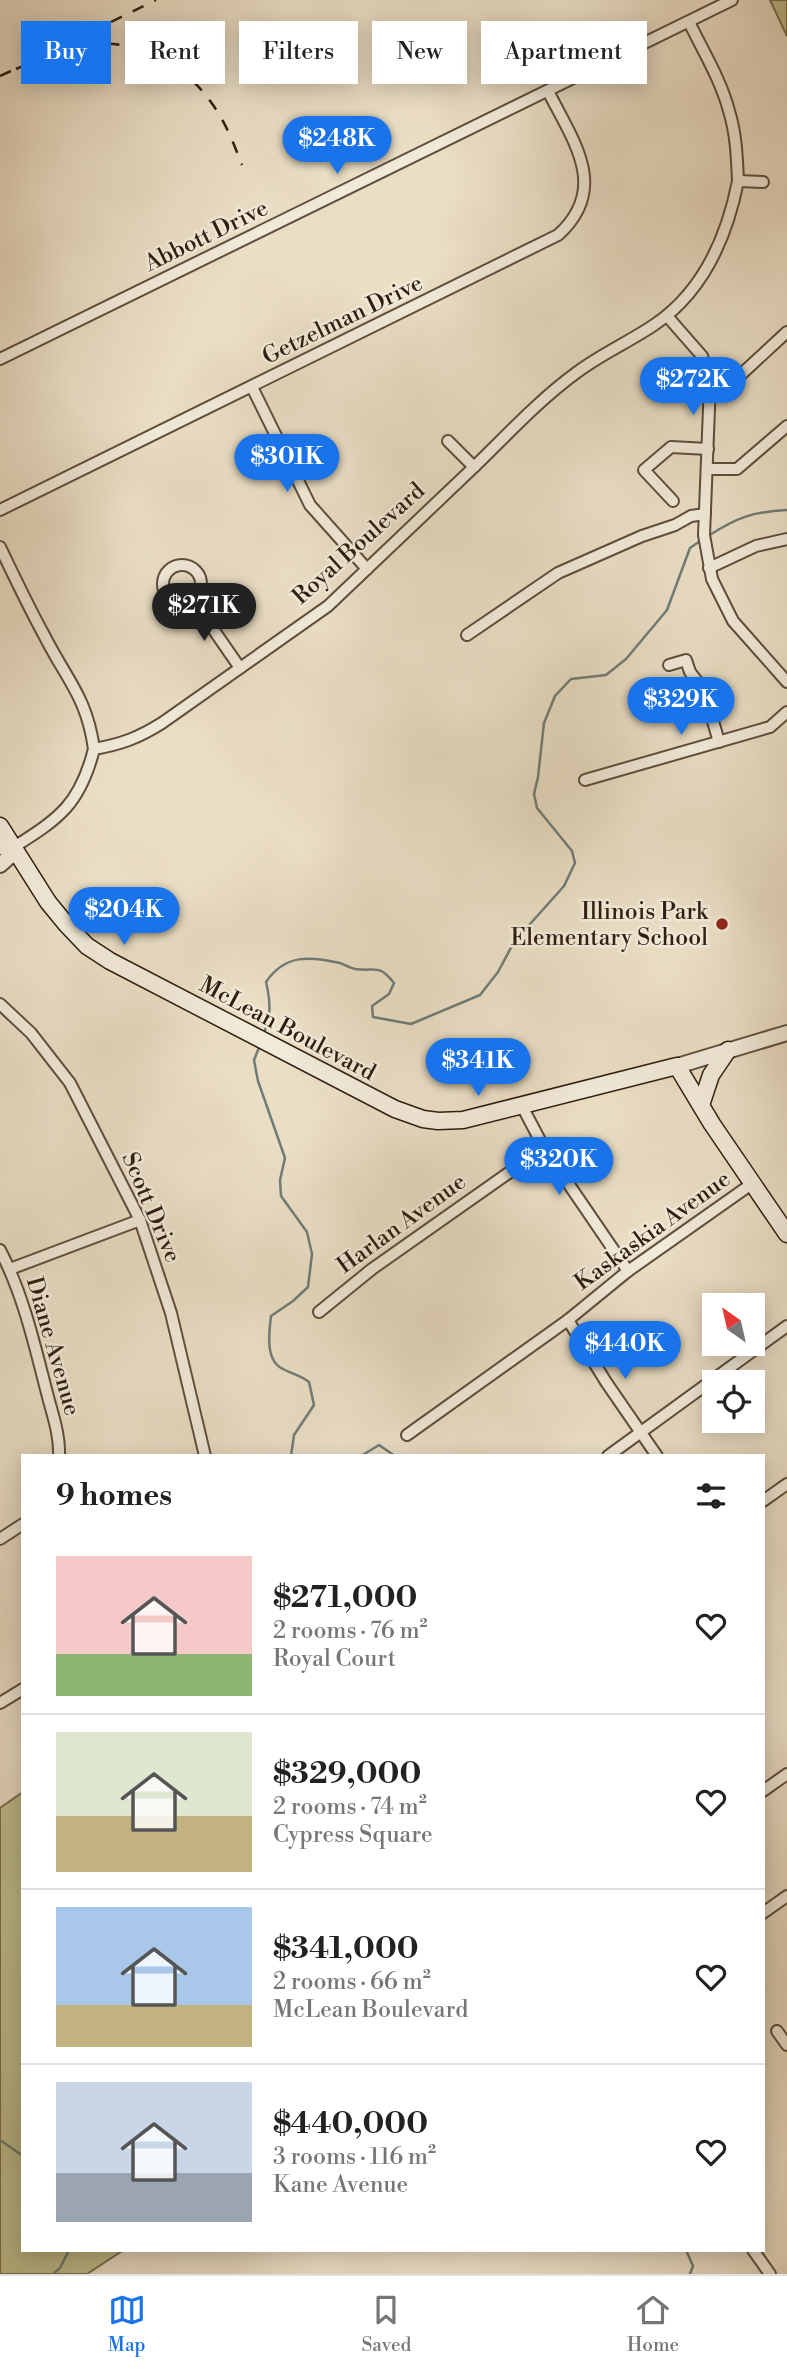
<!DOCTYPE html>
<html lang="en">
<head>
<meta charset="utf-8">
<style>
	:root { --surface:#fff; --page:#f2f2f2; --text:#222; --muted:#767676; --line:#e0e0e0; --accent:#1a73e8 }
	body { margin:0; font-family:"Libre Bodoni",serif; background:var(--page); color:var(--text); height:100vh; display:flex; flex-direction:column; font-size:26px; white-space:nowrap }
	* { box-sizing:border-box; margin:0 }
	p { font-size:23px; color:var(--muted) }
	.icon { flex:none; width:38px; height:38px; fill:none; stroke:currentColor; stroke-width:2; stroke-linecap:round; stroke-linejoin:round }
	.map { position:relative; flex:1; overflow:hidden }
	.details { position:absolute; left:21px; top:1454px; width:744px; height:798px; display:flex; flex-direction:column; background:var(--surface); border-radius:0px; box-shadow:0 4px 18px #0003 }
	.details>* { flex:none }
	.banner { position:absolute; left:21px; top:21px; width:746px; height:63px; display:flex; gap:14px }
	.needle { width:46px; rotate:326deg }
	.buttons { position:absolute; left:702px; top:1293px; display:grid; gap:14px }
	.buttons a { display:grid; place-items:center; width:63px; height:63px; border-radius:0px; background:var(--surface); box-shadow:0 4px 18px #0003; font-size:35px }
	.price { position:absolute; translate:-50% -60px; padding:0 16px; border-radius:24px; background:var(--accent); color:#fff; font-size:23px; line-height:46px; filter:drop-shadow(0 2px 4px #0008) }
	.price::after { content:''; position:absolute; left:50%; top:42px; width:21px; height:16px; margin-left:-10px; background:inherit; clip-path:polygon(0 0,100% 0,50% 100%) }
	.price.active { background:#222; color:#fff }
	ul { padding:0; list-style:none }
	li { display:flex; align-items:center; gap:21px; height:175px; padding:0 35px }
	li+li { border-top:2px solid var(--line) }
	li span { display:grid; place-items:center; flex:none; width:196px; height:140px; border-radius:0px; color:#555 }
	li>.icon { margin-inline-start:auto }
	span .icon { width:84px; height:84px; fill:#fffc; stroke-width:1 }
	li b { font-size:30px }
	h2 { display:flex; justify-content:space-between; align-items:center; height:84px; padding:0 35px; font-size:30px }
	.tag { padding:0 24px; border-radius:0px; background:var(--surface); box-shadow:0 4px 18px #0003; font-size:24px; line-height:63px }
	.tag.active { background:var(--accent); color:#fff }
	.tab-bar { display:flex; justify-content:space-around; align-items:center; height:98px; border-top:2px solid var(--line); background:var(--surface); font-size:19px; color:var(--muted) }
	.tab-bar a { display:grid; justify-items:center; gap:4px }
	.tab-bar .active { color:var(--accent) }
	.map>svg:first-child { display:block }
	.green { fill:#bfbf8f; stroke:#776e4f; stroke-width:2 }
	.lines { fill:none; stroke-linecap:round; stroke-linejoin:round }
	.stream { stroke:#707c77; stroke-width:2.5 }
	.minor-casing { stroke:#5e4e3c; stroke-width:14 }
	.tertiary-casing { stroke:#5e4e3c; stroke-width:18 }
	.secondary-casing { stroke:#2f1e0f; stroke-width:19 }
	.minor { stroke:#f1ead9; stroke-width:10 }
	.tertiary { stroke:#f1ead9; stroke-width:14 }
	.secondary { stroke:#f1ead9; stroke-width:16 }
	.rail { stroke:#2f1e0f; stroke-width:2.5; stroke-dasharray:12 12; stroke-linecap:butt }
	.poi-dot { fill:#8f2418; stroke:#f1ead9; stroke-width:2.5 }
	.labels { text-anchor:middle; stroke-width:5; stroke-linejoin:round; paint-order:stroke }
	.street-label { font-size:23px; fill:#2f1e0f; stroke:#f1ead9 }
	.poi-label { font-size:23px; fill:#2f1e0f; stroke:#f1ead9; text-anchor:end }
</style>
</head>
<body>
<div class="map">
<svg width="787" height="2274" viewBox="0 0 787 2274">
	<rect width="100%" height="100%" fill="#eadec5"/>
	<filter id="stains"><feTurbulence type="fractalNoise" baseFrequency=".00286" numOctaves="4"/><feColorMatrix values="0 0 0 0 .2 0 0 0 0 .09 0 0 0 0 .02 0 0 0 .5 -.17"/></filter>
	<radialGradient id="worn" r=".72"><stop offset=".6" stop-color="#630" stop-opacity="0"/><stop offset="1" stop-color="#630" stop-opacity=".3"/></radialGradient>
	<!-- green -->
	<g class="green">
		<path d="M 770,0 L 787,0 L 787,36 Z"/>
		<path d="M 23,1792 L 23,2250 L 122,2251 L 87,2274 L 0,2274 L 0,1808 Z"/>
	</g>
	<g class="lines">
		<!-- stream -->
		<g class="stream">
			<path d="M 708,536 C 738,517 752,512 787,510"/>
			<path d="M 263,1036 C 271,1016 271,1003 266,982 C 285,954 310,956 340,963 C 345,965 350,968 355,969 C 376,972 378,963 394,983 L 389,994 L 372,1006 L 373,1017 L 411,1024 L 480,995 L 498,972 L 514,942 L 564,886 L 575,863 L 572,851 L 537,808 L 534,794 L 538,777 L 544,723 L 555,696 L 571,679 L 606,675 L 626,659 L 667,610 L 690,548 L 703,539"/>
			<path d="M 260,1045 L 254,1060 L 258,1081 L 285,1158 L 280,1180 L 281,1196 L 307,1232 L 312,1254 L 308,1287 L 293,1301 L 271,1316 C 269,1333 265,1361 283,1369 C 292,1374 300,1375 309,1382 L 314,1405 L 294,1435 L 291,1456"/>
			<path d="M 361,1456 L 379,1445 L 395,1456"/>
			<path d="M 0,2140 L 23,2156"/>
			<path d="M 686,2250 L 693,2266 L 690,2274"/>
			<path d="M 53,2274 L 60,2268 L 69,2250"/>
		</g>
		<!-- minor casing -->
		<g class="minor-casing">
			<g id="minor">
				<path d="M 689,22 C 703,51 721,80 729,111 C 736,133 737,157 738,181"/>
				<path d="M 667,316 L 702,356 L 710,383 L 704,535 L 712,579 L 733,621 L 787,682"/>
				<path d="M 0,359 L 732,0"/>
				<path d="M 710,383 L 726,383 L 735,380 L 787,332"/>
				<path d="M 252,387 L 310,505 L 367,569"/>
				<path d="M 474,467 C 507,435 539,400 576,373 C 601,354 629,342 654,325 C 703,292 727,237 738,181 L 763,182"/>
				<path d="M 707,469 L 737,469 L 787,426"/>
				<path d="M 673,501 L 644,470 L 671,447 L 708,449"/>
				<path d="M 0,510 L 558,235 C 610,188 573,141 548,91"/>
				<path d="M 0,547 C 14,576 28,606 44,635 C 66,679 87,697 94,749"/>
				<circle cx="182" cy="584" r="19"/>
				<path d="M 709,568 L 756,546 L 787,539"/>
				<path d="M 193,600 L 240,668"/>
				<path d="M 467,635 L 558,573 L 642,536 L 675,525 L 691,516 L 705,514"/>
				<path d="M 669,665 L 686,660 L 690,672 L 704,690 L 719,742"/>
				<path d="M 585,780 L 770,727 L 787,712"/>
				<path d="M 14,847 C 60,818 80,804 94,749 C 122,744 138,738 162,723 L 328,606 L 474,467 L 448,441"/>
				<path d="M 0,1004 L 31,1033 L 70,1083 L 140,1220 L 171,1313 L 205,1456"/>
				<path d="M 522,1106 L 544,1148 L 628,1271"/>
				<path d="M 0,1250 C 24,1296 35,1347 48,1397 C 53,1416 60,1436 59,1456"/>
				<path d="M 10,1269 L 140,1220"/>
				<path d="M 319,1312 L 372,1269 L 544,1148"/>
				<path d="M 568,1320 L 606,1382 L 657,1456"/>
				<path d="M 407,1435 L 568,1320 L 628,1271 L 753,1183"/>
				<path d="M 608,1456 L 787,1326"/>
				<path d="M 763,1501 L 787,1484"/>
				<path d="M 0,1539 L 23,1524"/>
				<path d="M 0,1703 L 23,1689"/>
				<path d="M 763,1791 L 787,1774"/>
				<path d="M 763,1913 L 787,1896"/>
				<path d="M 777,2031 L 787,2045"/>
				<path d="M 753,2250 L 770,2274"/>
			</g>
		</g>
		<!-- tertiary casing -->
		<g class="tertiary-casing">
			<g id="tertiary">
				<path d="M 0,847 L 14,847 L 9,857 L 0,865"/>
				<path d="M 677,1066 L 787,1033"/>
			</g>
		</g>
		<!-- secondary casing -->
		<g class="secondary-casing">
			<g id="secondary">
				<path d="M 0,826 L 48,902 L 66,924 L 87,946 L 110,961 L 395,1109 L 423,1119 L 438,1121 L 463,1120 L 677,1066 L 712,1124 L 787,1234"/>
				<path d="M 701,1105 L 711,1075 L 728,1050"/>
			</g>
		</g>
		<!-- minor -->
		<use href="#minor" class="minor"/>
		<!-- tertiary -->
		<use href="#tertiary" class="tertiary"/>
		<!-- secondary -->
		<use href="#secondary" class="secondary"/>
		<!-- rail -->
		<g class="rail">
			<path d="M 68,43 L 156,0"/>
			<path d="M 16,69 C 38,60 62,47 86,44 C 140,38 190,67 217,111 C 228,128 235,147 242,165"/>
			<path d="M 0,76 L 24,65"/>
		</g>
	</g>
	<!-- markers -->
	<circle class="poi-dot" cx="722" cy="924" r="7"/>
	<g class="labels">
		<!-- street labels -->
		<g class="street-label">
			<text transform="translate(206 235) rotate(-26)" y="8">Abbott Drive</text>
			<text transform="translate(342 319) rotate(-26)" y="8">Getzelman Drive</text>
			<text transform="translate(358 543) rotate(-42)" y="8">Royal Boulevard</text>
			<text transform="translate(288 1028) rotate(28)" y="8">McLean Boulevard</text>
			<text transform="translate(152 1207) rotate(67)" y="8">Scott Drive</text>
			<text transform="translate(401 1223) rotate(-36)" y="8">Harlan Avenue</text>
			<text transform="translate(652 1230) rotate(-36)" y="8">Kaskaskia Avenue</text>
			<text transform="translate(54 1346) rotate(74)" y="8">Diane Avenue</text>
		</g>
		<!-- poi labels -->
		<g class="poi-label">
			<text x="708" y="919">Illinois Park<tspan x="708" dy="26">Elementary School</tspan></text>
		</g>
	</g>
	<rect width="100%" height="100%" filter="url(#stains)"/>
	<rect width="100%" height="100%" fill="url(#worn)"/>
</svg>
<div class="buttons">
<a><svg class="needle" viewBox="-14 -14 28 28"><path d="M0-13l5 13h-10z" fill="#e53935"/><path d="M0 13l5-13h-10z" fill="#767676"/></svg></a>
<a><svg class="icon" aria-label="locate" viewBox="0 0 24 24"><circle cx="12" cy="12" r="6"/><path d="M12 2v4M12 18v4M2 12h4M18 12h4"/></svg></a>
</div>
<b class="price" style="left:337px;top:176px">$248K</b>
<b class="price" style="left:693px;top:417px">$272K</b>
<b class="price" style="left:287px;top:494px">$301K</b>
<b class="price active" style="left:204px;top:643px">$271K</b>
<b class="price" style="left:681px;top:737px">$329K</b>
<b class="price" style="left:124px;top:947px">$204K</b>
<b class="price" style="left:478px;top:1098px">$341K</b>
<b class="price" style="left:559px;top:1197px">$320K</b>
<b class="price" style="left:625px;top:1381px">$440K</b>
<div class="banner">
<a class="tag active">Buy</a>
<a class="tag">Rent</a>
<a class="tag">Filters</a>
<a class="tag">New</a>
<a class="tag">Apartment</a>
</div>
<section class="details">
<h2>9 homes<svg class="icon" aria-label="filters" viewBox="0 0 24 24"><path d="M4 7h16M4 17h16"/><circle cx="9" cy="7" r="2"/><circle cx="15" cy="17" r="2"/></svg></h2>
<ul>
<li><span style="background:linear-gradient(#f6c9c9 70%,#8fb573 0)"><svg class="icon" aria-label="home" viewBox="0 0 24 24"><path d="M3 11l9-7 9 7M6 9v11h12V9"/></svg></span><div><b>$271,000</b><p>2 rooms · 76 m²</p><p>Royal Court</p></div><svg class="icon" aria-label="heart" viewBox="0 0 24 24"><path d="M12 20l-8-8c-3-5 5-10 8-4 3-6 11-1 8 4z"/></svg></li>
<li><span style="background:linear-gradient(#dfe7d0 60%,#c2b280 0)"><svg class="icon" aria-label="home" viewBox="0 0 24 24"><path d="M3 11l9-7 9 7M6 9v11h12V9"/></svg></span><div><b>$329,000</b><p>2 rooms · 74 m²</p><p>Cypress Square</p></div><svg class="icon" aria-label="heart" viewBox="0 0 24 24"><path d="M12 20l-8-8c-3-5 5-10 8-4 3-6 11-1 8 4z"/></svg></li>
<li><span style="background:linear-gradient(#a9c7e8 70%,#c2b280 0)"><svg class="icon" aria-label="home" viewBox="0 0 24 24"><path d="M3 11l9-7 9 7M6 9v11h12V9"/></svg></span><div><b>$341,000</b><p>2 rooms · 66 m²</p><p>McLean Boulevard</p></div><svg class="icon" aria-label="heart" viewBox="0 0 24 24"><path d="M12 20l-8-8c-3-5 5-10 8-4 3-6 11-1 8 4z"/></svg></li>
<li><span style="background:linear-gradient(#c9d6e8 65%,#9aa5b1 0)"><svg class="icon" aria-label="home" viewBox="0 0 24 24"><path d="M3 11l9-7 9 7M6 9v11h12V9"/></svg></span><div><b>$440,000</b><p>3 rooms · 116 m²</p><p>Kane Avenue</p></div><svg class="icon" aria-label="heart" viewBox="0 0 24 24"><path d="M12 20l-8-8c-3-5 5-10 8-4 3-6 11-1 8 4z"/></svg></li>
</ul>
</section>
</div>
<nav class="tab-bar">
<a class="active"><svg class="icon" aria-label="map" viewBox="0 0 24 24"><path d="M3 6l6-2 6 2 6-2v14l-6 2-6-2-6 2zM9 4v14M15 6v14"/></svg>Map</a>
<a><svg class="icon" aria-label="saved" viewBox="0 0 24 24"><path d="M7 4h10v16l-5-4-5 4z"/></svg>Saved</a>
<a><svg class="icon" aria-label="home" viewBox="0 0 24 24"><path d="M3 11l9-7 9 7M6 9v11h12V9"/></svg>Home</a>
</nav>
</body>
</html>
